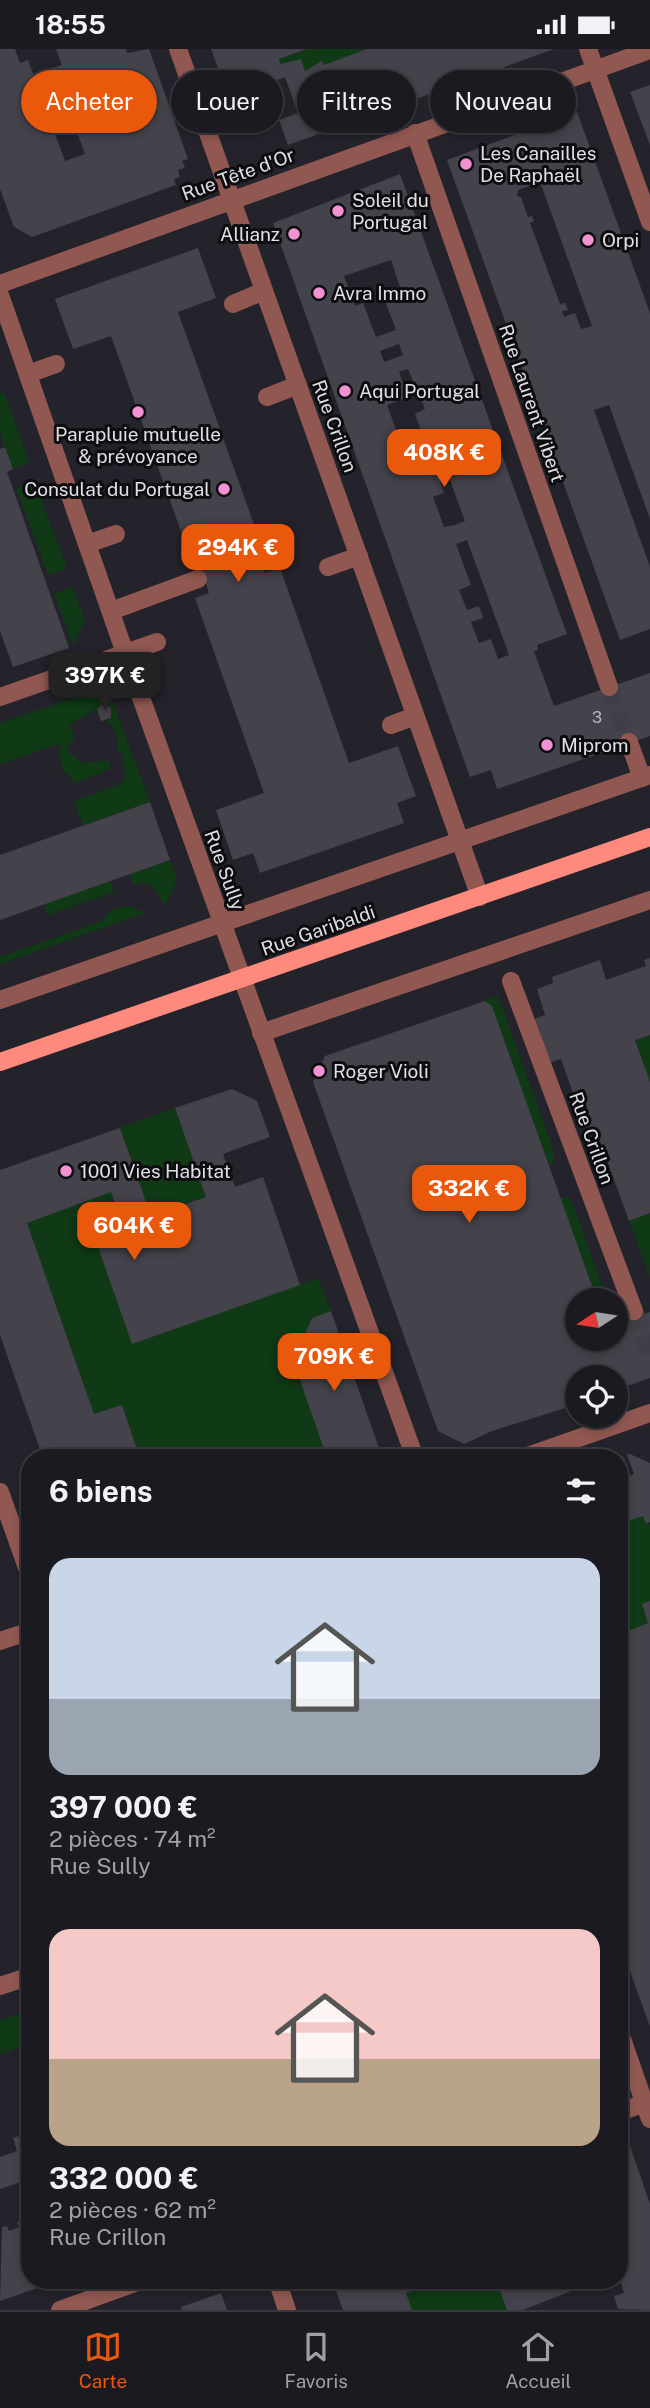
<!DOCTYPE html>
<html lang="fr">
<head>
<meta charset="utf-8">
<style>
	:root { --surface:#1b1a20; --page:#28272d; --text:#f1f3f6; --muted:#a0a1a5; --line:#39383e; --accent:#ea580c }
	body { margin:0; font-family:"Public Sans",sans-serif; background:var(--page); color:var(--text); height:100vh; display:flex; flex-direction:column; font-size:26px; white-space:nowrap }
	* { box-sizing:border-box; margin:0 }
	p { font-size:23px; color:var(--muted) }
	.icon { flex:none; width:38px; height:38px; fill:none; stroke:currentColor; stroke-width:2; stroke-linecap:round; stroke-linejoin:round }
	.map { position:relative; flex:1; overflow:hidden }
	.side { position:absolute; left:21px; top:1400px; width:607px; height:840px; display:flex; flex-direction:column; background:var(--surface); border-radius:28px; box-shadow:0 4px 10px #0003,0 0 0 2px var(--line) }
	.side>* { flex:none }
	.top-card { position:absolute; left:21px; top:21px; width:609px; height:63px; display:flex; gap:14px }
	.needle { width:46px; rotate:258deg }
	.tools { position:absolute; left:565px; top:1239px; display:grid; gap:14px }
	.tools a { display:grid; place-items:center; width:63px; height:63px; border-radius:50%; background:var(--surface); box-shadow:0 4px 10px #0003,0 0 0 2px var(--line); font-size:35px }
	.price { position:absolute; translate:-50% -60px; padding:0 16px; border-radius:14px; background:var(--accent); color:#fff; font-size:23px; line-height:46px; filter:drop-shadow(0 2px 4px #0008) }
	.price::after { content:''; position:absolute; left:50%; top:42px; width:21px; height:16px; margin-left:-10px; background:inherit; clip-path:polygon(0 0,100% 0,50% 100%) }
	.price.on { background:#222; color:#fff }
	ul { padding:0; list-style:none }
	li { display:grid; align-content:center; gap:14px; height:371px; padding:0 28px }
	li span { display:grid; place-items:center; height:217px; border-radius:21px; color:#555 }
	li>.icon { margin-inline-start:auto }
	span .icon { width:126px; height:126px; fill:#fffc; stroke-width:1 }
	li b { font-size:30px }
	h2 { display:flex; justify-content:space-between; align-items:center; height:84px; padding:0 28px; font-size:30px }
	.pill { padding:0 24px; border-radius:32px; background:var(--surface); box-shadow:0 4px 10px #0003,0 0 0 2px var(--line); font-size:24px; line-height:63px }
	.pill.on { background:var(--accent); color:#fff }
	.status { display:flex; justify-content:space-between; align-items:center; height:49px; padding:0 35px; background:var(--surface); direction:ltr }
	.status svg { height:19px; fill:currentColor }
	.tab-bar { display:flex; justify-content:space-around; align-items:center; height:98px; border-top:2px solid var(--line); background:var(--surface); font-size:19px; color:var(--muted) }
	.tab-bar a { display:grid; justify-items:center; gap:4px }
	.tab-bar .on { color:var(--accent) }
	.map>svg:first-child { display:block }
	.green { fill:#0f3a15 }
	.building { fill:#44434b; fill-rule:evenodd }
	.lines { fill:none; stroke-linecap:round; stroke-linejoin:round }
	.minor-tunnel { stroke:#403f47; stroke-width:18; stroke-dasharray:18 9; stroke-linecap:butt }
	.minor { stroke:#915852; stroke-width:18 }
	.major { stroke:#fe8a7e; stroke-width:18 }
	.poi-dot { fill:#f391d5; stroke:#0d0d10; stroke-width:2.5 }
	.labels { text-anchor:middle; stroke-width:6; stroke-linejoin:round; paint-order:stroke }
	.number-label { font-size:16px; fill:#b9b8be }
	.poi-label { font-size:19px; fill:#e0dfe4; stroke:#0d0d10; text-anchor:start }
	.street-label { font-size:19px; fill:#e0dfe4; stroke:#0d0d10 }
</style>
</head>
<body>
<div class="status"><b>18:55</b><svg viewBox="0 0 49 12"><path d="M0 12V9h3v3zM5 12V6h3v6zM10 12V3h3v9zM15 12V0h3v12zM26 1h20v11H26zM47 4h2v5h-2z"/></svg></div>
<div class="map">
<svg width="650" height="2261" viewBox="0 0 650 2261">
	<rect width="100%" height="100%" fill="#24232b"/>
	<!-- green -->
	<g class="green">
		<path d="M 309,0 L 367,0 L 324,16 L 322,12 L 305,22 L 301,10 L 280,15 L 279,10 Z"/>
		<path d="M 4,343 L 29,414 L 13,420 L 0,384 L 0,345 Z"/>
		<path d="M 34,432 L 67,519 L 48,526 L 16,439 Z"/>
		<path d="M 72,538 L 85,571 L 73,596 L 54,545 Z"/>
		<path d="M 87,644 L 113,654 L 150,753 L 83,776 L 74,752 L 121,735 L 125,728 L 123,706 L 118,702 C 119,683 111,674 97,660 L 69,676 L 75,687 L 67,702 L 82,714 L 109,711 L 110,720 L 76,734 L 62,721 L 59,695 L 0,715 L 0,674 Z"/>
		<path d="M 170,811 L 177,831 L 165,857 L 154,839 L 142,833 L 133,836 L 129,826 Z"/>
		<path d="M 110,832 L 114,843 L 48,866 L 44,855 Z"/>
		<path d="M 119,858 L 133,858 L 145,864 L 0,915 L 0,908 L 102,872 L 111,861 Z"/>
		<path d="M 498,947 L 554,1103 L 554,1113 L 549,1117 L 492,957 L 485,952 Z"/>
		<path d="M 650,986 L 650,1033 L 635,991 Z"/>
		<path d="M 175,1059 L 206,1148 L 151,1167 L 120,1079 Z"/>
		<path d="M 111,1143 L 123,1177 L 94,1187 L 132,1295 L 318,1229 L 331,1262 L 312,1269 L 293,1311 L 327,1409 L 140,1409 L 122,1356 L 94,1365 L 27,1174 Z"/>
		<path d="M 568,1148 L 572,1152 L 607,1251 L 597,1251 L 560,1149 Z"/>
		<path d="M 650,1164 L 650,1228 L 629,1172 Z"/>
		<path d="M 643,1467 L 646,1475 L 650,1476 L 650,1659 L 620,1671 L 620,1475 Z"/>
		<path d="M 30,1961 L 30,1994 L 0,2005 L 0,1971 Z"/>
		<path d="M 442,2231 L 496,2231 L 507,2261 L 412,2261 L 406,2244 Z"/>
	</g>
	<!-- building -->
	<g class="building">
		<path d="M 0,0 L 15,0 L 20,14 L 28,11 L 65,112 L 85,105 L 53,19 L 62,16 L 56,0 L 126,0 L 127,4 L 149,0 L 188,110 L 182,112 L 185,119 L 178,121 L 180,128 L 174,130 L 176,136 L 32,188 L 14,178 L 0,140 Z"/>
		<path d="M 211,0 L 307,0 L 279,10 L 280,15 L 301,10 L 305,22 L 322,12 L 324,16 L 367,0 L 554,0 L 288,96 L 279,71 L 298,64 L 285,28 L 229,49 Z"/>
		<path d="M 650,36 L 650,96 L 630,43 Z"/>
		<path d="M 577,63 L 650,264 L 650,470 L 609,356 L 594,361 L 650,518 L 650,580 L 620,591 L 447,111 ZM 540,133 L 592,277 L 581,280 L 575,264 L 564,268 L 562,262 L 568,261 L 565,254 L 560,255 L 530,174 L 534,172 L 532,167 L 528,168 L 521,148 L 517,147 L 518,141 Z"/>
		<path d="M 400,125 L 567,585 L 537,596 L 538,601 L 534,602 L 554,657 L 650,624 L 650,687 L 497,740 L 491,721 L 470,728 L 273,174 ZM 391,211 L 401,241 L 383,247 L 396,281 L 376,288 L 363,254 L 355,257 L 344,227 ZM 399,295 L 403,306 L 384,313 L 380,302 ZM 408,320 L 425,360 L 415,365 L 426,396 L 436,393 L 465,472 L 455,476 L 444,478 L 433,448 L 444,444 L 436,420 L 424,425 L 420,414 L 425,413 L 426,417 L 433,414 L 427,397 L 405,405 L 387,356 L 408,348 L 399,323 ZM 467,491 L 509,606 L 498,610 L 491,590 L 479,594 L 471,573 L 483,569 L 479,557 L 467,561 L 459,541 L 471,536 L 456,495 Z"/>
		<path d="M 198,199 L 216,249 L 178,263 L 265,506 L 259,508 L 265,524 L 280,519 L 349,714 L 398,697 L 416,747 L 397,754 L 404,774 L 260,824 L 253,804 L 233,811 L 216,761 L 264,744 L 195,549 L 209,544 L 204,528 L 198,530 L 111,287 L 73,300 L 55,250 Z"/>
		<path d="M 5,398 L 13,420 L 7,423 L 69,599 L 13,618 L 0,582 L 0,400 Z"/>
		<path d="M 103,654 L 111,658 L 111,669 L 101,672 L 97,660 Z"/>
		<path d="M 150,753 L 170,811 L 0,871 L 0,806 Z"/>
		<path d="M 650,909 L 650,986 L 635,991 L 650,1033 L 650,1164 L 629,1172 L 596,1081 L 587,1083 L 561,1010 L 549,1014 L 534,970 L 545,966 L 537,940 L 553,934 L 552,928 L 600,911 L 606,931 L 646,917 L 644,911 Z"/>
		<path d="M 485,952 L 492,957 L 597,1251 L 578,1251 L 578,1290 L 616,1290 L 616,1275 L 650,1263 L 650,1329 L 616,1341 L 616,1328 L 578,1328 L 578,1355 L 492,1382 L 464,1395 L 438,1382 L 313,1033 L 325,1007 Z"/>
		<path d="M 232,1040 L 257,1052 L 270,1088 L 223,1105 L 235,1138 L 263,1128 L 300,1236 L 132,1295 L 94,1187 L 123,1177 L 111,1143 L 27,1174 L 94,1365 L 122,1356 L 140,1409 L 43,1409 L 0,1286 L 0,1121 L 120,1079 L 151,1167 L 206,1148 L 175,1059 Z"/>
		<path d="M 331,1262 L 380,1402 L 377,1409 L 327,1409 L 293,1311 L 312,1269 Z"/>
		<path d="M 630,1405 L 650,1414 L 650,1473 L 646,1475 L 643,1467 L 620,1475 L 620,1408 L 623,1407 L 630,1427 L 634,1425 L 627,1406 Z"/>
		<path d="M 650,1552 L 650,1978 L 620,1894 L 620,1585 L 648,1574 L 642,1555 Z"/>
		<path d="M 18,2087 L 30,2120 L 30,2130 L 0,2140 L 0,2108 L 17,2102 L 13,2089 Z"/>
		<path d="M 630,2097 L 650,2155 L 650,2261 L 618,2260 L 614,2247 L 624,2244 L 620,2230 L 620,2101 Z"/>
		<path d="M 22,2171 L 24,2176 L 30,2174 L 30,2231 L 57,2232 L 0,2252 L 2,2178 L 7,2177 L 9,2182 L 19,2178 L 17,2173 Z"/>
		<path d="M 332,2231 L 441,2231 L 441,2232 L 406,2244 L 412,2261 L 343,2261 Z"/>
		<path d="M 496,2231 L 576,2231 L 579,2239 L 523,2261 L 507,2261 Z"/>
		<path d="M 221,2244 L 227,2261 L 182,2261 L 181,2258 Z"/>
	</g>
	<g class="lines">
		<!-- minor-tunnel -->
		<g class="minor-tunnel">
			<path d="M 609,638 L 629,693"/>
			<path d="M 634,1262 L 650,1309"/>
		</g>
		<!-- minor -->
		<g class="minor">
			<path d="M 178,0 L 480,848"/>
			<path d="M 588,0 L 650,173"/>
			<path d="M 415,84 L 609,638"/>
			<path d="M 0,235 L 650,1"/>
			<path d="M 0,246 L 125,604 L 415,1409"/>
			<path d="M 233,255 L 264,242"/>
			<path d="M 28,325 L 56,315"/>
			<path d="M 267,348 L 298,336"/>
			<path d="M 87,495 L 116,485"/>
			<path d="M 328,518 L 359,507"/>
			<path d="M 111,562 L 198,530"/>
			<path d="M 0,648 L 157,593"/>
			<path d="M 391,676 L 415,667"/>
			<path d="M 629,693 L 642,729"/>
			<path d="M 511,932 L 634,1262"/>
			<path d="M 0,951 L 650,726"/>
			<path d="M 261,984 L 650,851"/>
			<path d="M 522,1409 L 650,1364"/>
			<path d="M 0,1443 L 30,1527"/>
			<path d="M 0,1592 L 30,1582"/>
			<path d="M 0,1937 L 30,1927"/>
			<path d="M 620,1984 L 650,2070"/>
			<path d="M 620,2063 L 650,2052"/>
			<path d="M 277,2231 L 287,2261"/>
			<path d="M 60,2261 L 143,2231"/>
		</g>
		<!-- major -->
		<path class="major" d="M 0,1013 L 650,788"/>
	</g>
	<!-- markers -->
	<g class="poi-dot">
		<circle cx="466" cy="115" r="7"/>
		<circle cx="338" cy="162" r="7"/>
		<circle cx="294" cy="185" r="7"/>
		<circle cx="588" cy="191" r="7"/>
		<circle cx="319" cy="244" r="7"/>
		<circle cx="345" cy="342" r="7"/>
		<circle cx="138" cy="363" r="7"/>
		<circle cx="224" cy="440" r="7"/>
		<circle cx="547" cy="696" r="7"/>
		<circle cx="319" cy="1022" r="7"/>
		<circle cx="66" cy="1122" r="7"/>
	</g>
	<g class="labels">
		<!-- number labels -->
		<g class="number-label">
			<text x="597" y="674">3</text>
		</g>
		<!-- poi labels -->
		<g class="poi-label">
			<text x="480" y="111">Les Canailles<tspan x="480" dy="22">De Raphaël</tspan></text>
			<text x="352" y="158">Soleil du<tspan x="352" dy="22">Portugal</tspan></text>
			<text x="280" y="192" text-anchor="end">Allianz</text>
			<text x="602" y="198">Orpi</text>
			<text x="333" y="251">Avra Immo</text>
			<text x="359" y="349">Aqui Portugal</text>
			<text x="138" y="392" text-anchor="middle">Parapluie mutuelle<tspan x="138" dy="22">&amp; prévoyance</tspan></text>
			<text x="210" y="447" text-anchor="end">Consulat du Portugal</text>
			<text x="561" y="703">Miprom</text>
			<text x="333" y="1029">Roger Violi</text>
			<text x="80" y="1129">1001 Vies Habitat</text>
		</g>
		<!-- street labels -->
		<g class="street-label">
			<text transform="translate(238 125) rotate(-20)" y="7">Rue Tête d'Or</text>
			<text transform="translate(532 354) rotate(71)" y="7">Rue Laurent Vibert</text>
			<text transform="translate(335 377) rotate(70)" y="7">Rue Crillon</text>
			<text transform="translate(225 821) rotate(70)" y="7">Rue Sully</text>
			<text transform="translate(318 881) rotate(-19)" y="7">Rue Garibaldi</text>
			<text transform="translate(592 1089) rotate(70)" y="7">Rue Crillon</text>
		</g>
	</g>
</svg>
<div class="tools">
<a><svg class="needle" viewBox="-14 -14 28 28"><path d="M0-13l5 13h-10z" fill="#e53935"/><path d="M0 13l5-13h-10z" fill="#a0a1a5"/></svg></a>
<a><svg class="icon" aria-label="locate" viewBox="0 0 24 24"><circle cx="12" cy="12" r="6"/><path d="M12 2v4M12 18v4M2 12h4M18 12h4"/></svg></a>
</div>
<b class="price" style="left:444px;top:440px">408K €</b>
<b class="price" style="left:238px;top:535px">294K €</b>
<b class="price on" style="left:105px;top:663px">397K €</b>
<b class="price" style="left:469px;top:1176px">332K €</b>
<b class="price" style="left:134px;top:1213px">604K €</b>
<b class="price" style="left:334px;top:1344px">709K €</b>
<div class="top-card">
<a class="pill on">Acheter</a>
<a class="pill">Louer</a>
<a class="pill">Filtres</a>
<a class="pill">Nouveau</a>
</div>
<section class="side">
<h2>6 biens<svg class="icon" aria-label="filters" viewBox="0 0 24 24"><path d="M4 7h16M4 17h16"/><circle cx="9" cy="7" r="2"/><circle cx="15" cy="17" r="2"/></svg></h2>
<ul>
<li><span style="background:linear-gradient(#c9d6e8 65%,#9aa5b1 0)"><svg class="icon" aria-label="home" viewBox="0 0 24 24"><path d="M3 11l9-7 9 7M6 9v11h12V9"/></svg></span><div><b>397 000 €</b><p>2 pièces · 74 m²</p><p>Rue Sully</p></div></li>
<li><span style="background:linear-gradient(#f6c9c9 60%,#b9a48a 0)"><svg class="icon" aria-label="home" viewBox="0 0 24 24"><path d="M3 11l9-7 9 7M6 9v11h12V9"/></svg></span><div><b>332 000 €</b><p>2 pièces · 62 m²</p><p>Rue Crillon</p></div></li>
</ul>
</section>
</div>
<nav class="tab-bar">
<a class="on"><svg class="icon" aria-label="map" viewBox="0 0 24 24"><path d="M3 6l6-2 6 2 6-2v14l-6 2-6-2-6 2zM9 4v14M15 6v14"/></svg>Carte</a>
<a><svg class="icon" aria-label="saved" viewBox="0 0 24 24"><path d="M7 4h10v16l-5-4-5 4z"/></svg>Favoris</a>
<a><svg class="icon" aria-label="home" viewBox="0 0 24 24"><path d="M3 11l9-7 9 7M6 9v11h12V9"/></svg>Accueil</a>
</nav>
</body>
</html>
